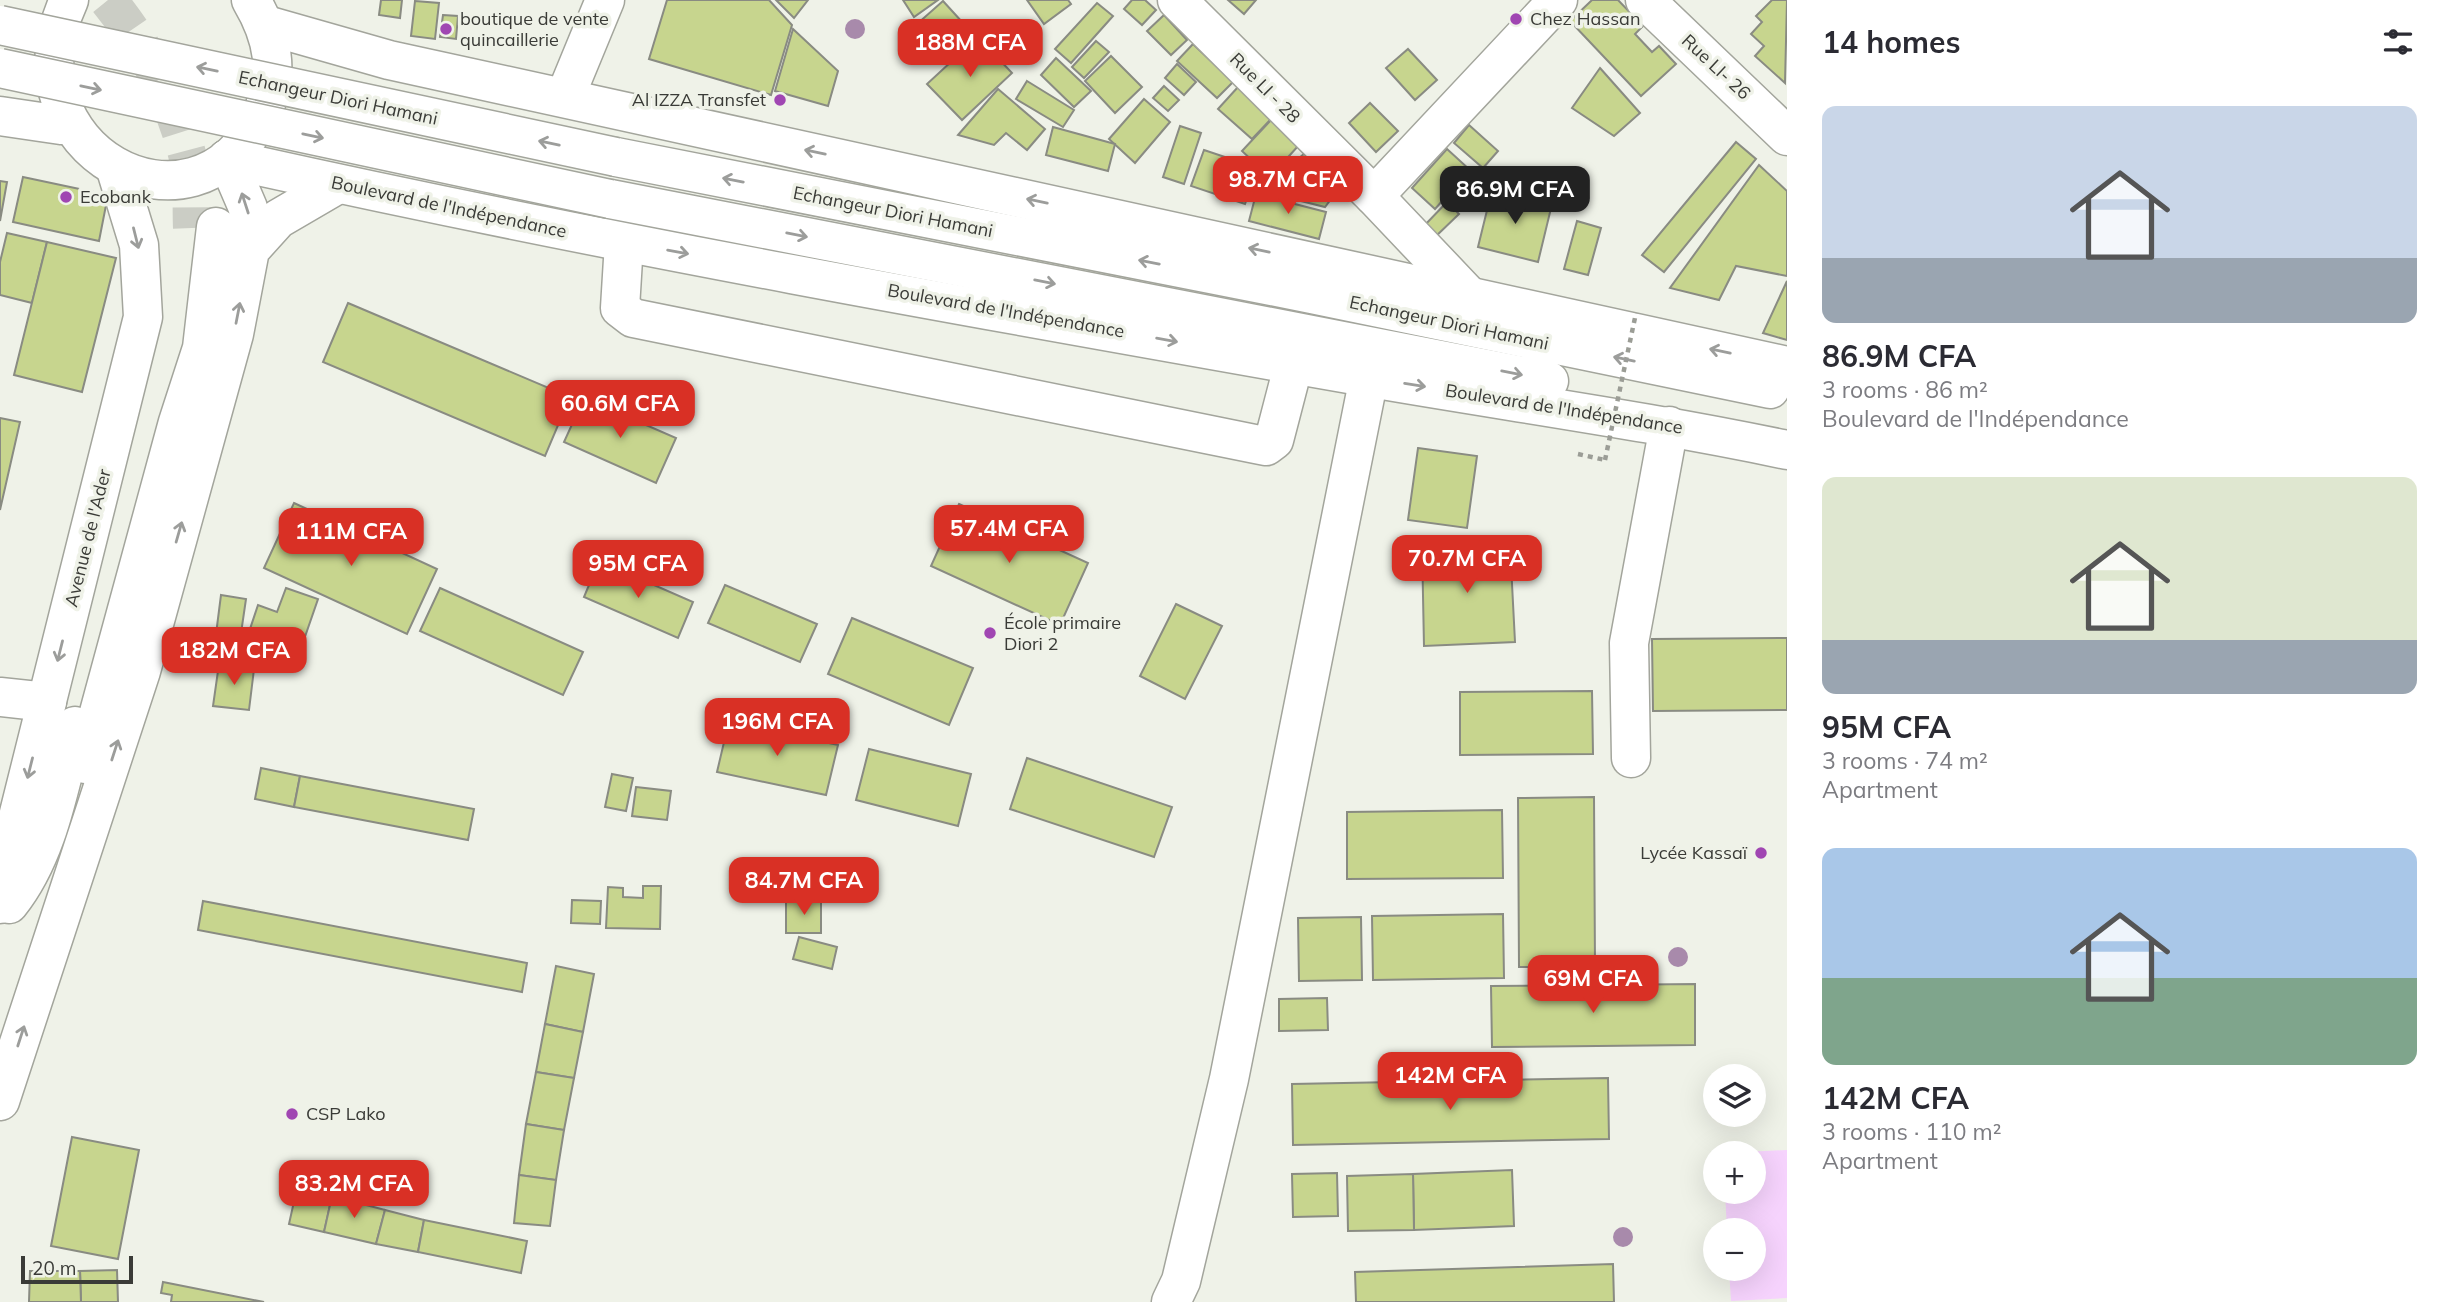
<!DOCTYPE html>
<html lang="en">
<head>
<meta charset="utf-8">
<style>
	:root { --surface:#fff; --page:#f7f7f7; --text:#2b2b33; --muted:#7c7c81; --accent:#d93025 }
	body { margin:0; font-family:Mulish,sans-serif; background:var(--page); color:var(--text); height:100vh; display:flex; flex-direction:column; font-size:26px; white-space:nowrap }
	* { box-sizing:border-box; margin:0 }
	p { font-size:23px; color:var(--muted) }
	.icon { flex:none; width:38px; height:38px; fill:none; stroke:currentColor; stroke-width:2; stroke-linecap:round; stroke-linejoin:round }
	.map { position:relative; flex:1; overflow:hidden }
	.drawer { display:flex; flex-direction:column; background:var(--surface); width:665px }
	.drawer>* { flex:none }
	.buttons { position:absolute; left:1703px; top:1064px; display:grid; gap:14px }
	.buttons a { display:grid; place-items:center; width:63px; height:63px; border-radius:50%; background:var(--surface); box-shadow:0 7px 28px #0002; font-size:35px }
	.scale { position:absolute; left:21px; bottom:18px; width:112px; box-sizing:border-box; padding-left:7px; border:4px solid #3a3b37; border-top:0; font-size:19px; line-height:24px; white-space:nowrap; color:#3a3b37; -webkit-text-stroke:5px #eff2e8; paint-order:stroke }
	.price { position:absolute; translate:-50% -60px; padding:0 16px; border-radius:14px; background:var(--accent); color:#fff; font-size:23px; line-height:46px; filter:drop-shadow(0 2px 4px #0008) }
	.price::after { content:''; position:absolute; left:50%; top:42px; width:21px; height:16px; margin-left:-10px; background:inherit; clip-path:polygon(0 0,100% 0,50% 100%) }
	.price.current { background:#222; color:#fff }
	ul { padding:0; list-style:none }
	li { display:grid; align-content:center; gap:14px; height:371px; padding:0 35px }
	li span { display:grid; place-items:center; height:217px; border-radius:14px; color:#555 }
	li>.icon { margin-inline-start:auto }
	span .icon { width:126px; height:126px; fill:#fffc; stroke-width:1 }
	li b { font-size:30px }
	h2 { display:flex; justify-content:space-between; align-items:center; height:84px; padding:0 35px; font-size:30px }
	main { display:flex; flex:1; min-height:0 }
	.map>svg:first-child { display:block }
	.green { fill:#f6d3fd }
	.building { fill:#c7d58e; stroke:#898b82; stroke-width:2 }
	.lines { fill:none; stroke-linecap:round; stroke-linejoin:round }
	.major-tunnel { stroke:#cbcdc5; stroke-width:38; stroke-dasharray:38 19; stroke-linecap:butt }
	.minor-casing { stroke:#a3a59c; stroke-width:41 }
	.major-casing { stroke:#a3a59c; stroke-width:41 }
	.path { stroke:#9b9d96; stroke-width:4.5; stroke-dasharray:5 5; stroke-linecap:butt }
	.minor { stroke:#fff; stroke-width:38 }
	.major { stroke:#fff; stroke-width:38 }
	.major-bridge-casing { stroke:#a3a59c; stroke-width:41; stroke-linecap:butt }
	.path-bridge { stroke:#9b9d96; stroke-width:4.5; stroke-dasharray:5 5; stroke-linecap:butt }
	.major-bridge { stroke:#fff; stroke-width:38 }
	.tree { fill:#a88aab }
	.oneway { stroke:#9c9d9b }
	.poi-dot { fill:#a046b2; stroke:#eff2e8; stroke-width:2.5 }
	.labels { text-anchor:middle; stroke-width:7; stroke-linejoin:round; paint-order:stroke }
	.poi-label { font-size:18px; fill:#3a3b37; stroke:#eff2e8; text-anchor:start }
	.street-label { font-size:18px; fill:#3a3b37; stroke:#eff2e8 }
</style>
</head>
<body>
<main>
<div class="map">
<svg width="1787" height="1302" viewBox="0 0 1787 1302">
	<rect width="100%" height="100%" fill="#eff2e8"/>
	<!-- green -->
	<path class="green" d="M 1787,1150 L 1787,1298 L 1731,1301 L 1729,1269 L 1754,1269 L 1754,1230 L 1727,1230 L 1725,1192 L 1754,1192 L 1754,1153 L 1723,1153 Z"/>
	<!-- building -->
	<g class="building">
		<path d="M 381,0 L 402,0 L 400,18 L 379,15 Z"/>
		<path d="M 667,0 L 769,0 L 792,25 L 771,95 L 649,59 Z"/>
		<path d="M 776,0 L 808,0 L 794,18 Z"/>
		<path d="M 903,0 L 938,0 L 914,17 Z"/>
		<path d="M 1027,0 L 1068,0 L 1071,4 L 1044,24 Z"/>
		<path d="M 1132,0 L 1145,0 L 1156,10 L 1142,25 L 1124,9 Z"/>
		<path d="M 1228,0 L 1256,0 L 1244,14 Z"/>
		<path d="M 1592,0 L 1618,0 L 1643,26 L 1635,34 L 1652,52 L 1659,46 L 1676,64 L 1641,96 L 1570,21 Z"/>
		<path d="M 1772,0 L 1787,0 L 1785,83 L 1755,56 L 1764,46 L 1751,34 L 1762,22 L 1756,16 Z"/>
		<path d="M 415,1 L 439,3 L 435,39 L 411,36 Z"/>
		<path d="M 943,1 L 973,34 L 947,57 L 917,24 Z"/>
		<path d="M 1097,3 L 1113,16 L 1071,63 L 1055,49 Z"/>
		<path d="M 443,15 L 458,16 L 456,39 L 440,37 Z"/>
		<path d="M 1164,15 L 1187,40 L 1171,55 L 1147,31 Z"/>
		<path d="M 793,29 L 838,71 L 828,106 L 775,91 Z"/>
		<path d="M 978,37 L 1012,73 L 962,120 L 927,84 Z"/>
		<path d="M 1096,41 L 1109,52 L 1084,78 L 1072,67 Z"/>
		<path d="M 1193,44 L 1233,82 L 1217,98 L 1177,61 Z"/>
		<path d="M 1408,49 L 1437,80 L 1415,100 L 1386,68 Z"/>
		<path d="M 1111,56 L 1142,87 L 1115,113 L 1085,81 Z"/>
		<path d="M 1056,58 L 1091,91 L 1074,107 L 1041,75 Z"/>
		<path d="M 1177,64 L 1196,82 L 1184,95 L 1165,78 Z"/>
		<path d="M 1600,68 L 1640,113 L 1614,136 L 1572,108 Z"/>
		<path d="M 1027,81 L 1074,110 L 1063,127 L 1016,99 Z"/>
		<path d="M 1164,86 L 1179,100 L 1168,111 L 1153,98 Z"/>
		<path d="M 1238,87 L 1272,118 L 1252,139 L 1218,109 Z"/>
		<path d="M 998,89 L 1045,129 L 1027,150 L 1006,133 L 994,145 L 958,135 Z"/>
		<path d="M 1144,99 L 1170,122 L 1135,163 L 1109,139 Z"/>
		<path d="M 1370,103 L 1398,131 L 1376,152 L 1349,123 Z"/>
		<path d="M 1271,120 L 1299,145 L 1270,177 L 1242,151 Z"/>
		<path d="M 1469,125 L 1498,151 L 1483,168 L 1454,143 Z"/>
		<path d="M 1180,126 L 1201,133 L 1184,184 L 1163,177 Z"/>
		<path d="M 1053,127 L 1115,144 L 1108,171 L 1046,155 Z"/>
		<path d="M 1736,142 L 1756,159 L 1664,272 L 1642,255 Z"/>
		<path d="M 1447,149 L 1470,170 L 1435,209 L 1412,188 Z"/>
		<path d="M 1204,150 L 1258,168 L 1245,204 L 1191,186 Z"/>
		<path d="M 1306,152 L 1343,183 L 1325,207 L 1261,191 Z"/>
		<path d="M 1759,165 L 1787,191 L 1787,276 L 1736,266 L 1719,300 L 1670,288 Z"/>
		<path d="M 23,177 L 108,195 L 99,241 L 13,222 Z"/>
		<path d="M 0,181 L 7,182 L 0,221 Z"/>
		<path d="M 1492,190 L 1552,204 L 1538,262 L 1478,247 Z"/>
		<path d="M 1256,194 L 1326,212 L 1319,239 L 1249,221 Z"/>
		<path d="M 1447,202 L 1459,214 L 1433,239 L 1422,228 Z"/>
		<path d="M 1577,221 L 1601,228 L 1588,275 L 1564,269 Z"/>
		<path d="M 7,233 L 47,242 L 32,303 L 0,295 L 0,262 Z"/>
		<path d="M 47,242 L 116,258 L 82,392 L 14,375 Z"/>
		<path d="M 1787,281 L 1787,340 L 1763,333 Z"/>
		<path d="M 348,303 L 570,397 L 545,456 L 323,362 Z"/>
		<path d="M 584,398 L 676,438 L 656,483 L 564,442 Z"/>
		<path d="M 0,418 L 20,422 L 0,510 Z"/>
		<path d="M 1418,448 L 1477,456 L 1467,528 L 1408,520 Z"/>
		<path d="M 294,503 L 437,569 L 407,634 L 264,568 Z"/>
		<path d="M 959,504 L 1088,563 L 1060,625 L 931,566 Z"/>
		<path d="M 1422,545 L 1510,545 L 1515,642 L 1424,646 Z"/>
		<path d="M 599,561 L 693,602 L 678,638 L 584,597 Z"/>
		<path d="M 725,585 L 817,624 L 800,662 L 708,623 Z"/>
		<path d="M 286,588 L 318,599 L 299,654 L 269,644 L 266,652 L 245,644 L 258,605 L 277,612 Z"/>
		<path d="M 440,588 L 583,652 L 563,695 L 420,631 Z"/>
		<path d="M 221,595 L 246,599 L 240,640 L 244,667 L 219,664 L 222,643 L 215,642 Z"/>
		<path d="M 1176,604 L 1222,626 L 1185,699 L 1140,676 Z"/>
		<path d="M 852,618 L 973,668 L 949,725 L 828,674 Z"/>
		<path d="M 1787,638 L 1787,710 L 1653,711 L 1652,639 Z"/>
		<path d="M 219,664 L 254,669 L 249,710 L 213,706 Z"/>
		<path d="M 1592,691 L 1593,754 L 1460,755 L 1460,692 Z"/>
		<path d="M 729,721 L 838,745 L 826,795 L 717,772 Z"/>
		<path d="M 869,749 L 971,774 L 958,826 L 856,800 Z"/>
		<path d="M 1027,758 L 1172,807 L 1154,857 L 1010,809 Z"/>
		<path d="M 261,768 L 300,776 L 294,807 L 255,799 Z"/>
		<path d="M 612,774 L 633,778 L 626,811 L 605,807 Z"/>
		<path d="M 300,776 L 474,809 L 468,840 L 294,807 Z"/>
		<path d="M 636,787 L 671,791 L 667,820 L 632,816 Z"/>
		<path d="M 1594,797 L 1595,967 L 1519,967 L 1518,798 Z"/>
		<path d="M 1502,810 L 1503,878 L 1347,879 L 1347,812 Z"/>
		<path d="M 643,886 L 661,886 L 660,929 L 606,928 L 608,887 L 623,888 L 623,897 L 643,898 Z"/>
		<path d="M 572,900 L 601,901 L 600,924 L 571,923 Z"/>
		<path d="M 203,901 L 527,963 L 522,992 L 198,930 Z"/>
		<rect x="786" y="901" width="35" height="32"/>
		<path d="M 1503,914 L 1504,978 L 1373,980 L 1372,916 Z"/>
		<path d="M 1361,917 L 1362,980 L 1299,981 L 1298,918 Z"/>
		<path d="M 799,937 L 837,947 L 832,969 L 793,959 Z"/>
		<path d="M 556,966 L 594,974 L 583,1032 L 545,1024 Z"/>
		<path d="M 1695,984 L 1695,1045 L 1492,1047 L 1491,986 Z"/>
		<path d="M 1327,998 L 1328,1030 L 1279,1031 L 1279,999 Z"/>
		<path d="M 545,1024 L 583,1032 L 574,1078 L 536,1072 Z"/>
		<path d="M 536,1072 L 574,1078 L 564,1130 L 526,1124 Z"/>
		<path d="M 1608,1078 L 1609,1139 L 1293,1145 L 1292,1084 Z"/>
		<path d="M 526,1124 L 564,1130 L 556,1180 L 519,1175 Z"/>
		<path d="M 72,1137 L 139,1150 L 118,1259 L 51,1246 Z"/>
		<path d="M 1512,1170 L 1514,1226 L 1414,1230 L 1413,1174 Z"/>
		<path d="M 1337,1173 L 1338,1216 L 1293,1217 L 1292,1174 Z"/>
		<path d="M 1413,1174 L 1414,1230 L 1348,1231 L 1347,1176 Z"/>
		<path d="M 519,1175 L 556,1180 L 550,1226 L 514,1223 Z"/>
		<path d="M 297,1188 L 332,1196 L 324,1232 L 289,1224 Z"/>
		<path d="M 332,1196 L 385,1210 L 376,1244 L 324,1232 Z"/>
		<path d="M 385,1210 L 424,1220 L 418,1252 L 376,1244 Z"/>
		<path d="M 424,1220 L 527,1241 L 521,1273 L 418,1252 Z"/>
		<path d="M 1613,1264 L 1614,1302 L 1356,1302 L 1355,1272 Z"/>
		<path d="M 117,1270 L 118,1302 L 81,1302 L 80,1271 Z"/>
		<path d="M 30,1271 L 80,1271 L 81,1302 L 29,1302 Z"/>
		<path d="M 163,1282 L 264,1302 L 171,1302 L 172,1295 L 161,1293 Z"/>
	</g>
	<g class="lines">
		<!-- major-tunnel -->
		<path class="major-tunnel" d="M 108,0 C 146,47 174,99 188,158 C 193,180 191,205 192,228"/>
		<!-- minor casing -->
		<g class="minor-casing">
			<g id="minor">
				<path d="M 1177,0 L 1374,196 L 1470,297"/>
				<path d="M 1645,0 L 1787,136"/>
				<path d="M 565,97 L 605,0"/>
				<path d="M 1374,196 L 1558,0"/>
				<path d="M 624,243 L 620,308 L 633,318 L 1255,444 L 1266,446 L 1274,440 L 1294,363"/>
				<path d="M 0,697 L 47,702"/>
				<path d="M 1631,758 L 1629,643 L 1669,426"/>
				<path d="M 1171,1302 L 1181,1281 L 1229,1079 L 1369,377"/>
			</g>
		</g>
		<!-- major casing -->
		<g class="major-casing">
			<g id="major">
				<path d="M 69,0 C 0,148 194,255 261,115 C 281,75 273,37 251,0"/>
				<path d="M 266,25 L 389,60 L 1787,366"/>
				<path d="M 0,116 L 61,125"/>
				<path d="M 616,157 L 1312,294 L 1770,389"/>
				<path d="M 227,159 C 606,244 989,311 1371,378 C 1510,402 1649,421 1787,450"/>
				<path d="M 227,159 L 248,208 L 250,250"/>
				<path d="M 610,199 L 1549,381"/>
				<path d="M 85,764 L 178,422 L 202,348 L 216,227"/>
				<path d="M 0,904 L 10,849 L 143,317 L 139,245 L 117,173"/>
				<path d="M 9,904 C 49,854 59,786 75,726"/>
				<path d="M 0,1101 L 141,671 L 234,334 L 250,250 L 278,219 L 338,184"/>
			</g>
		</g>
		<!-- path -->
		<path class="path" d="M 1578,454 L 1605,460"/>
		<!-- minor -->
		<use href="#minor" class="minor"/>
		<!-- major -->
		<use href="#major" class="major"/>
		<!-- major-bridge casing -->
		<g class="major-bridge-casing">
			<g id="major-bridge">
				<path d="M 0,25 L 616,157"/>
				<path d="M 0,68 L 610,199"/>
			</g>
		</g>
		<!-- path-bridge -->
		<path class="path-bridge" d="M 1605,460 L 1636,313"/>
		<!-- major-bridge -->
		<use href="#major-bridge" class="major-bridge"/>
	</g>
	<!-- trees -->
	<g class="tree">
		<circle cx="855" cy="29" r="10"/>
		<circle cx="1017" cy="53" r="10"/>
		<circle cx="1678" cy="957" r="10"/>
		<circle cx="1623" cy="1237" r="10"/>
	</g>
	<!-- one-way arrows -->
	<defs><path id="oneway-shaft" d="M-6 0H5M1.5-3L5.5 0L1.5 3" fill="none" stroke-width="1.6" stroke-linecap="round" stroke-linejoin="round" transform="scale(1.75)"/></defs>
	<g class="oneway">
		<use href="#oneway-shaft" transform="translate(207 69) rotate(-168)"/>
		<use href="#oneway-shaft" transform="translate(91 88) rotate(12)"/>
		<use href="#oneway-shaft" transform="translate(313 136) rotate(12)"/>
		<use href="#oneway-shaft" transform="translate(549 143) rotate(-168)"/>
		<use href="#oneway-shaft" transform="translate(815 152) rotate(-168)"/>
		<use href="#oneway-shaft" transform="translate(733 180) rotate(-169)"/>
		<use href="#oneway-shaft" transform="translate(1037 201) rotate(-168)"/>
		<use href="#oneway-shaft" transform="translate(245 203) rotate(-108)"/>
		<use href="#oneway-shaft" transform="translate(797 235) rotate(11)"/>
		<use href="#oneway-shaft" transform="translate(136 238) rotate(76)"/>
		<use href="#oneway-shaft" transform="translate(1259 250) rotate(-168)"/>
		<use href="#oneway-shaft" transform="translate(678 252) rotate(10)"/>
		<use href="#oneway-shaft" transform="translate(1149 262) rotate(-169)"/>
		<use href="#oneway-shaft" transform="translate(1045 282) rotate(11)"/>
		<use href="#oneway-shaft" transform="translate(238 313) rotate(-79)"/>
		<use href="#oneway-shaft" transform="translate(1167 340) rotate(10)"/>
		<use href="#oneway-shaft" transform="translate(1720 351) rotate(-168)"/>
		<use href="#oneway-shaft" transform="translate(1624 359) rotate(-168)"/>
		<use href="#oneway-shaft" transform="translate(1512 373) rotate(11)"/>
		<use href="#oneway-shaft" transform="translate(1415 385) rotate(9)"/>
		<use href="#oneway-shaft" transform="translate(179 532) rotate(-74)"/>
		<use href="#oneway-shaft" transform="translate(60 651) rotate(104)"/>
		<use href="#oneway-shaft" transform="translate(115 750) rotate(-72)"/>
		<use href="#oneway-shaft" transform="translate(30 768) rotate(104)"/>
		<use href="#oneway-shaft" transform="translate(21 1036) rotate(-72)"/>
	</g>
	<!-- markers -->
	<g class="poi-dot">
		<circle cx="1516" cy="19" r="7"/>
		<circle cx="446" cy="29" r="7"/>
		<circle cx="780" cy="100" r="7"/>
		<circle cx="66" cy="197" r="7"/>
		<circle cx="990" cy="633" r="7"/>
		<circle cx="1761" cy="853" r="7"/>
		<circle cx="292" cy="1114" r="7"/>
	</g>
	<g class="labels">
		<!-- poi labels -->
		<g class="poi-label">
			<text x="460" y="25">boutique de vente<tspan x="460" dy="21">quincaillerie</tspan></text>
			<text x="1530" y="25">Chez Hassan</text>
			<text x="766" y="106" text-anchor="end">Al IZZA Transfet</text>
			<text x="80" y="203">Ecobank</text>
			<text x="1004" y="629">École primaire<tspan x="1004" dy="21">Diori 2</tspan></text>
			<text x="1747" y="859" text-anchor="end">Lycée Kassaï</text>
			<text x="306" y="1120">CSP Lako</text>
		</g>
		<!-- street labels -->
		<g class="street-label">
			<text transform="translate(1716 67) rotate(43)" y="6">Rue LI- 26</text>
			<text transform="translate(1265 88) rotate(45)" y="6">Rue LI - 28</text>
			<text transform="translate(338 98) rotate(12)" y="6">Echangeur Diori Hamani</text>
			<text transform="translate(449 207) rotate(12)" y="6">Boulevard de l'Indépendance</text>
			<text transform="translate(893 212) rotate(11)" y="6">Echangeur Diori Hamani</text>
			<text transform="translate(1006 311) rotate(10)" y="6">Boulevard de l'Indépendance</text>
			<text transform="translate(1449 323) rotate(12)" y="6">Echangeur Diori Hamani</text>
			<text transform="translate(1564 409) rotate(9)" y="6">Boulevard de l'Indépendance</text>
			<text transform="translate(88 538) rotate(-76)" y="6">Avenue de l'Ader</text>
		</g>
	</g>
</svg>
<div class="buttons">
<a><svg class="icon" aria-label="layers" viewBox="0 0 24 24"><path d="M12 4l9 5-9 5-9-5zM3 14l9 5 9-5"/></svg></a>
<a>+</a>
<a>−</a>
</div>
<div class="scale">20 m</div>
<b class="price" style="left:970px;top:79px">188M CFA</b>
<b class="price" style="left:1288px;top:216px">98.7M CFA</b>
<b class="price current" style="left:1515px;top:226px">86.9M CFA</b>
<b class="price" style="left:620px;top:440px">60.6M CFA</b>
<b class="price" style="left:1009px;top:565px">57.4M CFA</b>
<b class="price" style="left:351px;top:568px">111M CFA</b>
<b class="price" style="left:1467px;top:595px">70.7M CFA</b>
<b class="price" style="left:638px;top:600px">95M CFA</b>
<b class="price" style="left:234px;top:687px">182M CFA</b>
<b class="price" style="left:777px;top:758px">196M CFA</b>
<b class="price" style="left:804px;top:917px">84.7M CFA</b>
<b class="price" style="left:1593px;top:1015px">69M CFA</b>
<b class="price" style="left:1450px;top:1112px">142M CFA</b>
<b class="price" style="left:354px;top:1220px">83.2M CFA</b>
</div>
<section class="drawer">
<h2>14 homes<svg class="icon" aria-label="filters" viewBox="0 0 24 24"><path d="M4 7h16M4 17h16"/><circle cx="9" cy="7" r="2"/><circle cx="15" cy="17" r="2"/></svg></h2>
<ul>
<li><span style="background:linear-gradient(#c9d6e8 70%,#9aa5b1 0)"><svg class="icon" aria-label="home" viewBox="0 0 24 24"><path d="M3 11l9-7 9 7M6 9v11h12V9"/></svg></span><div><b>86.9M CFA</b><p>3 rooms · 86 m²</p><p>Boulevard de l'Indépendance</p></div></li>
<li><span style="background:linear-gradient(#dfe7d0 75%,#9aa5b1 0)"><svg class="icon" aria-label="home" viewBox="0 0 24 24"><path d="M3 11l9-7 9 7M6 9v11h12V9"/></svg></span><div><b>95M CFA</b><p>3 rooms · 74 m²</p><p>Apartment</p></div></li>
<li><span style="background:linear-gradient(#a9c7e8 60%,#7fa58c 0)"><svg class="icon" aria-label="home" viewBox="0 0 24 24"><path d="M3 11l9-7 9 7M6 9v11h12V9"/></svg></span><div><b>142M CFA</b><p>3 rooms · 110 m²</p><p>Apartment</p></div></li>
</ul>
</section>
</main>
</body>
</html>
